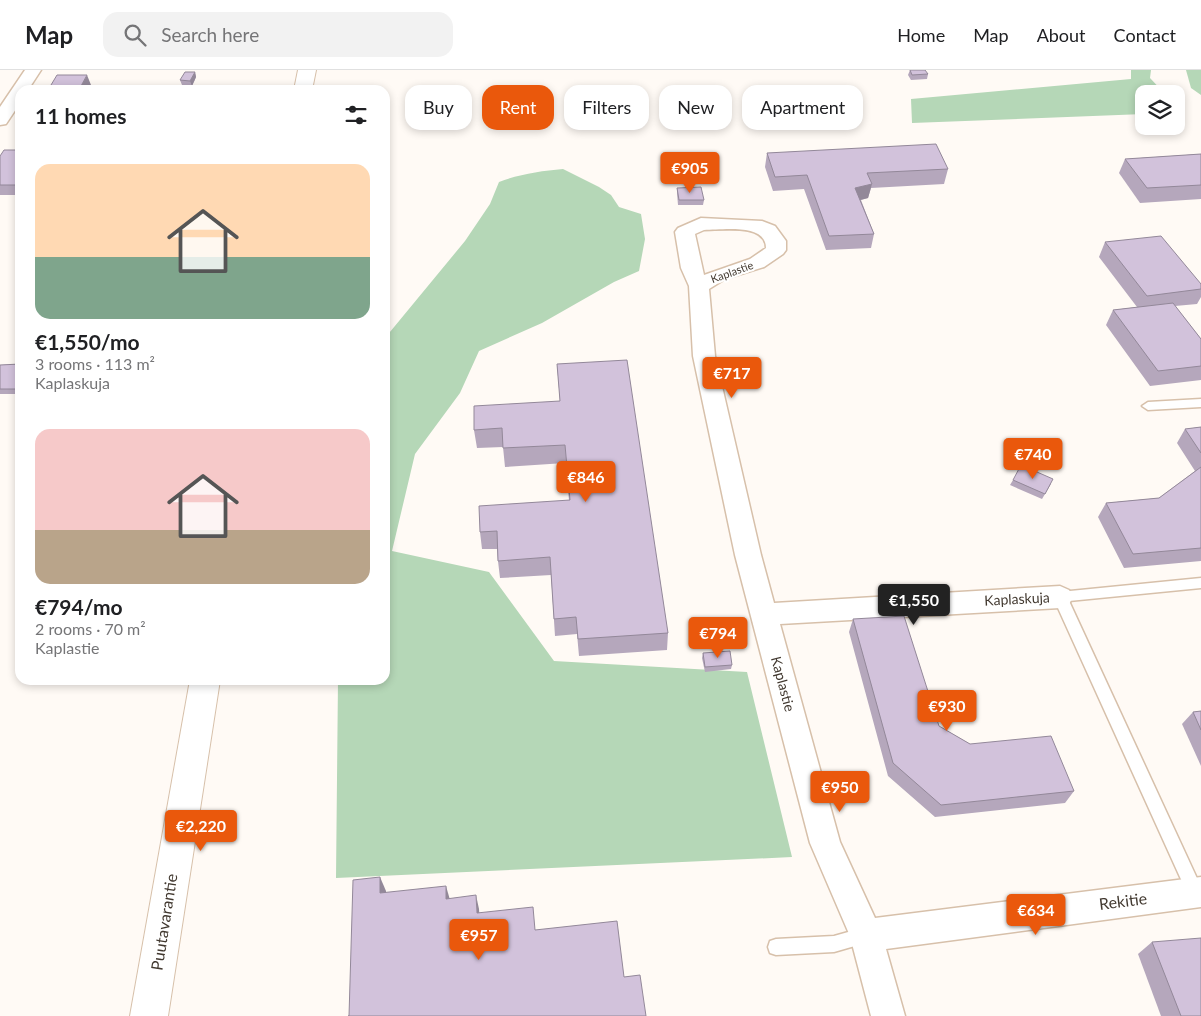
<!DOCTYPE html>
<html lang="en">
<head>
<meta charset="utf-8">
<style>
	:root { --surface:#fff; --page:#f2f2f2; --text:#202124; --muted:#757577; --line:#e0e0e0; --accent:#ea580c }
	body { margin:0; font-family:Lato,sans-serif; background:var(--page); color:var(--text); height:100vh; display:flex; flex-direction:column; font-size:19px; white-space:nowrap }
	* { box-sizing:border-box; margin:0 }
	p { font-size:16px; color:var(--muted) }
	.icon { flex:none; width:28px; height:28px; fill:none; stroke:currentColor; stroke-width:2; stroke-linecap:round; stroke-linejoin:round }
	.map { position:relative; flex:1; overflow:hidden }
	.sheet { position:absolute; left:15px; top:15px; width:375px; height:600px; display:flex; flex-direction:column; background:var(--surface); border-radius:15px; box-shadow:0 2px 8px #0003 }
	.sheet>* { flex:none }
	.hud { position:absolute; left:405px; top:15px; width:475px; height:45px; display:flex; gap:10px }
	.tools { position:absolute; left:1135px; top:15px; display:grid; gap:10px }
	.tools a { display:grid; place-items:center; width:50px; height:50px; border-radius:10px; background:var(--surface); box-shadow:0 2px 8px #0003; font-size:25px }
	.price { position:absolute; translate:-50% -42px; padding:0 11px; border-radius:5px; background:var(--accent); color:#fff; font-size:16px; line-height:32px; filter:drop-shadow(0 1px 2px #0008) }
	.price::after { content:''; position:absolute; left:50%; top:30px; width:15px; height:11px; margin-left:-8px; background:inherit; clip-path:polygon(0 0,100% 0,50% 100%) }
	.price.active { background:#222; color:#fff }
	ul { padding:0; list-style:none }
	li { display:grid; align-content:center; gap:10px; height:265px; padding:0 20px }
	li span { display:grid; place-items:center; height:155px; border-radius:15px; color:#555 }
	li>.icon { margin-inline-start:auto }
	span .icon { width:90px; height:90px; fill:#fffc; stroke-width:1 }
	li b { font-size:21px }
	h2 { display:flex; justify-content:space-between; align-items:center; height:60px; padding:0 20px; font-size:21px }
	.chip { padding:0 18px; border-radius:15px; background:var(--surface); box-shadow:0 2px 8px #0003; font-size:18px; line-height:45px }
	.chip.active { background:var(--accent); color:#fff }
	header { display:flex; align-items:center; gap:30px; box-sizing:border-box; height:70px; padding:0 25px; background:var(--surface); border-bottom:1px solid var(--line) }
	header strong { font-size:24px }
	nav { display:flex; gap:28px; margin-inline-start:auto; font-size:18px }
	.search { width:350px; height:45px; background:var(--page); display:flex; align-items:center; gap:12px; box-sizing:border-box; padding:0 18px; border-radius:15px; color:var(--muted); font-size:19px }
	.map>svg:first-child { display:block }
	.green { fill:#b5d7b7 }
	.lines { fill:none; stroke-linecap:round; stroke-linejoin:round }
	.service-casing { stroke:#d7c0aa; stroke-width:3 }
	.minor-casing { stroke:#d7c0aa; stroke-width:3 }
	.secondary-casing { stroke:#d7c0aa; stroke-width:2 }
	.service { fill:#fff; fill-rule:evenodd }
	.minor { fill:#fff; fill-rule:evenodd }
	.secondary { fill:#fff; fill-rule:evenodd }
	.wall { fill:#b5a7bc }
	.shaded-wall { fill:#938899 }
	.building { fill:#d2c2db; stroke:#938899 }
	.labels { text-anchor:middle; stroke-width:4.5; stroke-linejoin:round; paint-order:stroke }
	.far-street-label { font-size:11px; fill:#423930; stroke:#fff }
	.street-label { font-size:14px; fill:#423930; stroke:#fff }
	.near-street-label { font-size:16px; fill:#423930; stroke:#fff }
</style>
</head>
<body>
<header>
<strong>Map</strong>
<div class="search"><svg class="icon" aria-label="search" viewBox="0 0 24 24"><circle cx="10" cy="10" r="6"/><path d="M15 15l6 6"/></svg>Search here</div>
<nav><a>Home</a><a>Map</a><a>About</a><a>Contact</a></nav>
</header>
<div class="map">
<svg width="1201" height="946" viewBox="0 0 1201 946">
	<rect width="100%" height="100%" fill="#fffaf5"/>
	<!-- green -->
	<g class="green">
		<path d="M 1131,0 L 1151,0 L 1150,8 L 1165,24 L 1144,24 L 1144,44 L 912,53 L 911,29 L 1131,9 Z"/>
		<path d="M 1186,0 L 1201,0 L 1201,25 L 1191,18 Z"/>
		<path d="M 563,99 L 599,117 L 611,125 L 619,137 L 641,144 L 645,169 L 639,201 L 614,212 L 542,253 L 479,281 L 460,323 L 415,384 L 392,481 L 489,502 L 554,591 L 747,602 L 792,787 L 336,808 L 338,610 L 385,610 L 385,268 L 465,171 L 490,134 L 499,112 C 520,104 541,101 563,99 Z"/>
	</g>
	<g class="lines">
		<!-- service casing -->
		<g class="service-casing">
			<g id="service">
				<path d="M 1201,329 L 1201,337 L 1148,340 L 1142,336 L 1148,332 Z"/>
				<path d="M 1201,508 L 1201,518 L 1069,531 L 1201,817 L 1201,826 L 1195,830 L 1189,827 L 1053,527 L 1055,523 L 1060,522 Z"/>
				<path d="M 866,857 L 872,859 L 874,865 L 872,871 L 834,882 L 776,885 L 770,883 L 768,877 L 770,871 L 776,869 L 834,866 Z"/>
			</g>
		</g>
		<!-- minor casing -->
		<g class="minor-casing">
			<g id="minor">
				<path d="M 25,0 L 41,0 L 28,20 L 20,20 L 20,33 L 6,54 L 0,55 L 0,37 Z"/>
				<path d="M 701,148 L 762,151 L 775,156 L 786,171 L 786,180 L 783,184 L 764,197 L 725,209 L 709,219 L 715,286 L 761,485 L 774,533 L 1060,516 L 1069,520 L 1073,527 L 1069,534 L 1060,538 L 780,554 L 840,772 L 875,848 L 1201,807 L 1201,837 L 886,879 L 905,946 L 871,946 L 850,866 L 810,773 L 735,485 L 693,286 L 689,216 L 681,198 L 675,162 L 678,158 ZM 704,160 C 722,160 766,153 766,178 L 750,189 L 704,205 L 695,164 Z"/>
			</g>
		</g>
		<!-- secondary casing -->
		<g class="secondary-casing">
			<g id="secondary">
				<path d="M 298,0 L 316,0 L 312,20 L 294,20 Z"/>
				<path d="M 190,610 L 220,610 L 168,946 L 130,946 Z"/>
			</g>
		</g>
		<!-- service -->
		<use href="#service" class="service"/>
		<!-- minor -->
		<use href="#minor" class="minor"/>
		<!-- secondary -->
		<use href="#secondary" class="secondary"/>
	</g>
	<!-- wall -->
	<g class="wall">
		<path d="M 910,0 L 928,4 L 927,9 L 911,10 L 908,5 Z"/>
		<path d="M 195,2 L 196,7 L 192,16 L 182,15 L 180,10 Z"/>
		<path d="M 20,64 L 20,75 L 17,69 Z"/>
		<path d="M 20,80 L 20,125 L 0,125 L 0,86 Z"/>
		<path d="M 767,83 L 948,99 L 944,114 L 871,118 L 868,128 L 861,130 L 874,164 L 871,178 L 826,180 L 804,119 L 773,121 L 765,97 Z"/>
		<path d="M 1201,84 L 1201,129 L 1140,133 L 1119,103 L 1125,89 Z"/>
		<path d="M 677,118 L 704,130 L 703,135 L 678,135 L 677,123 Z"/>
		<path d="M 1105,172 L 1201,214 L 1201,227 L 1197,234 L 1175,236 L 1201,269 L 1201,310 L 1150,316 L 1106,255 L 1113,240 L 1137,237 L 1099,187 Z"/>
		<path d="M 20,294 L 20,324 L 0,324 L 0,295 Z"/>
		<path d="M 557,294 L 668,563 L 667,580 L 579,586 L 577,564 L 555,566 L 551,505 L 500,508 L 498,491 L 497,479 L 482,479 L 480,462 L 569,430 L 565,393 L 505,397 L 503,377 L 477,378 L 474,360 L 560,331 Z"/>
		<path d="M 1201,357 L 1201,491 L 1124,498 L 1098,447 L 1106,433 L 1159,428 L 1195,401 L 1177,373 L 1185,359 Z"/>
		<path d="M 1013,410 L 1051,414 L 1042,429 L 1010,415 Z"/>
		<path d="M 853,549 L 939,656 L 970,674 L 1074,721 L 1065,733 L 935,747 L 888,706 L 849,562 Z"/>
		<path d="M 703,583 L 732,595 L 731,599 L 705,602 L 702,588 Z"/>
		<path d="M 1201,641 L 1201,696 L 1182,654 L 1193,642 Z"/>
		<path d="M 1152,872 L 1201,946 L 1161,946 L 1138,884 Z"/>
	</g>
	<!-- shaded-wall -->
	<g class="shaded-wall">
		<path d="M 195,2 L 196,7 L 192,16 L 190,11 Z"/>
		<path d="M 87,5 L 91,15 L 88,20 L 81,16 Z"/>
		<path d="M 872,114 L 868,128 L 852,132 L 855,118 Z"/>
		<path d="M 380,807 L 386,821 L 386,837 L 380,823 Z"/>
		<path d="M 446,816 L 450,830 L 446,829 Z"/>
		<path d="M 476,825 L 479,839 L 480,856 L 477,843 Z"/>
	</g>
	<!-- building -->
	<g class="building">
		<path d="M 910,0 L 925,0 L 928,4 L 912,5 Z"/>
		<path d="M 185,2 L 195,2 L 190,11 L 180,10 Z"/>
		<path d="M 57,5 L 87,5 L 81,16 L 109,16 L 107,20 L 48,20 Z"/>
		<path d="M 936,74 L 948,99 L 867,103 L 872,114 L 855,118 L 874,164 L 829,166 L 807,105 L 775,107 L 767,83 Z"/>
		<path d="M 4,80 L 20,80 L 20,115 L 0,115 L 0,86 Z"/>
		<path d="M 1201,84 L 1201,115 L 1147,118 L 1125,89 Z"/>
		<path d="M 701,117 L 704,130 L 679,130 L 677,118 Z"/>
		<path d="M 1161,166 L 1201,214 L 1201,219 L 1147,226 L 1105,172 Z"/>
		<path d="M 1173,233 L 1201,269 L 1201,296 L 1158,301 L 1113,240 Z"/>
		<path d="M 627,290 L 668,563 L 578,569 L 576,547 L 554,549 L 550,487 L 498,491 L 497,461 L 480,462 L 479,436 L 570,430 L 565,375 L 503,378 L 502,358 L 474,360 L 474,336 L 560,331 L 557,294 Z"/>
		<path d="M 20,294 L 20,319 L 0,319 L 0,295 Z"/>
		<path d="M 1201,357 L 1201,383 L 1185,359 Z"/>
		<path d="M 1021,395 L 1053,409 L 1045,424 L 1013,410 Z"/>
		<path d="M 1201,397 L 1201,478 L 1133,484 L 1106,433 L 1159,428 Z"/>
		<path d="M 904,546 L 939,656 L 970,674 L 1051,666 L 1074,721 L 941,735 L 893,693 L 853,549 Z"/>
		<path d="M 730,581 L 732,595 L 705,597 L 703,583 Z"/>
		<path d="M 1201,641 L 1201,660 L 1193,642 Z"/>
		<path d="M 380,807 L 380,823 L 446,816 L 446,829 L 476,825 L 477,843 L 533,837 L 535,860 L 617,851 L 624,907 L 640,905 L 646,946 L 348,946 L 349,946 L 353,810 Z"/>
		<path d="M 1201,868 L 1201,946 L 1181,946 L 1152,872 Z"/>
	</g>
	<g class="labels">
		<!-- far-street labels -->
		<g class="far-street-label">
			<text transform="translate(732 202) rotate(-20)" y="4">Kaplastie</text>
		</g>
		<!-- street labels -->
		<g class="street-label">
			<text transform="translate(1017 529) rotate(-3)" y="5">Kaplaskuja</text>
			<text transform="translate(783 614) rotate(75)" y="5">Kaplastie</text>
		</g>
		<!-- near-street labels -->
		<g class="near-street-label">
			<text transform="translate(1123 831) rotate(-7)" y="6">Rekitie</text>
			<text transform="translate(164 852) rotate(-81)" y="6">Puutavarantie</text>
		</g>
	</g>
</svg>
<div class="tools">
<a><svg class="icon" aria-label="layers" viewBox="0 0 24 24"><path d="M12 4l9 5-9 5-9-5zM3 14l9 5 9-5"/></svg></a>
</div>
<b class="price" style="left:690px;top:124px">€905</b>
<b class="price" style="left:732px;top:329px">€717</b>
<b class="price" style="left:1033px;top:410px">€740</b>
<b class="price" style="left:586px;top:433px">€846</b>
<b class="price active" style="left:914px;top:556px">€1,550</b>
<b class="price" style="left:718px;top:589px">€794</b>
<b class="price" style="left:947px;top:662px">€930</b>
<b class="price" style="left:840px;top:743px">€950</b>
<b class="price" style="left:201px;top:782px">€2,220</b>
<b class="price" style="left:1036px;top:866px">€634</b>
<b class="price" style="left:479px;top:891px">€957</b>
<div class="hud">
<a class="chip">Buy</a>
<a class="chip active">Rent</a>
<a class="chip">Filters</a>
<a class="chip">New</a>
<a class="chip">Apartment</a>
</div>
<section class="sheet">
<h2>11 homes<svg class="icon" aria-label="filters" viewBox="0 0 24 24"><path d="M4 7h16M4 17h16"/><circle cx="9" cy="7" r="2"/><circle cx="15" cy="17" r="2"/></svg></h2>
<ul>
<li><span style="background:linear-gradient(#ffd9b3 60%,#7fa58c 0)"><svg class="icon" aria-label="home" viewBox="0 0 24 24"><path d="M3 11l9-7 9 7M6 9v11h12V9"/></svg></span><div><b>€1,550/mo</b><p>3 rooms · 113 m²</p><p>Kaplaskuja</p></div></li>
<li><span style="background:linear-gradient(#f6c9c9 65%,#b9a48a 0)"><svg class="icon" aria-label="home" viewBox="0 0 24 24"><path d="M3 11l9-7 9 7M6 9v11h12V9"/></svg></span><div><b>€794/mo</b><p>2 rooms · 70 m²</p><p>Kaplastie</p></div></li>
</ul>
</section>
</div>
</body>
</html>
